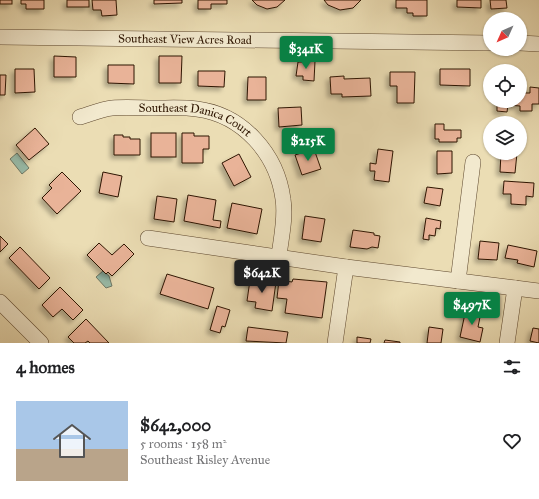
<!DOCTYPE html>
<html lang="en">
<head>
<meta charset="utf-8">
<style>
	:root { --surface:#fff; --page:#f6f6f6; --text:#202124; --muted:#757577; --accent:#0b8043 }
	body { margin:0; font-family:"IM FELL Great Primer",serif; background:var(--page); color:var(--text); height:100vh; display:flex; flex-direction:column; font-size:15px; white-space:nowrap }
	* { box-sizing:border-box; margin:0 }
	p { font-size:13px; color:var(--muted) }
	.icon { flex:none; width:22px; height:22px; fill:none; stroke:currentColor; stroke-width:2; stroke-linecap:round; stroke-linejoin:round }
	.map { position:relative; height:343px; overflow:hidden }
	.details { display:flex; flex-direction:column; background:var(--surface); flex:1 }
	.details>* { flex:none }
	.needle { width:26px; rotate:225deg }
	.tools { position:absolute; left:483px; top:12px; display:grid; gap:8px }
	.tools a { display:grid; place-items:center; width:44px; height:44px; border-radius:50%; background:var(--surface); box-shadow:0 1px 3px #0004; font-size:20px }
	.price { position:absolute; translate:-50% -34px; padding:0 9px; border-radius:4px; background:var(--accent); color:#fff; font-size:13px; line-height:26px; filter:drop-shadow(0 1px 2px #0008) }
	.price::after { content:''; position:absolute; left:50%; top:24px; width:12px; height:9px; margin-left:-6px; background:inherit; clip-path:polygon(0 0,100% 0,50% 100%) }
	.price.current { background:#222; color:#fff }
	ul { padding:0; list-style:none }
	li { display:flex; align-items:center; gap:12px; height:100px; padding:0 16px }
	li span { display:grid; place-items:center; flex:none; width:112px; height:80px; border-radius:0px; color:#555 }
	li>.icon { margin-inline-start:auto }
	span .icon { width:48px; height:48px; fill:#fffc; stroke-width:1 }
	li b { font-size:17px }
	h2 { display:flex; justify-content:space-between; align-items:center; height:48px; padding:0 16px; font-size:17px }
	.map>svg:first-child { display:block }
	.water { fill:#98bcaa; stroke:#6e7966 }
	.building { fill:#e9b398; stroke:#2e1501; filter:url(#shadow) }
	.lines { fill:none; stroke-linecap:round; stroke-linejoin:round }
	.minor-casing { stroke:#5d472e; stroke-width:16 }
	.minor { stroke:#f2e9ce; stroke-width:15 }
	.labels { text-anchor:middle; stroke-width:3.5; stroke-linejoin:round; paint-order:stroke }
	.street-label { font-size:12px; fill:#2e1501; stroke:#f2e9ce }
</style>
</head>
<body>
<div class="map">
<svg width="539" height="343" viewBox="0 0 539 343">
	<defs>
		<filter id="shadow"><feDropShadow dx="-3.5" dy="3.5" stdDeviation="2" flood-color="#0004"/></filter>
	</defs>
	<rect width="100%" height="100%" fill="#ebddb4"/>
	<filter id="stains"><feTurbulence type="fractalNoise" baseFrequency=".005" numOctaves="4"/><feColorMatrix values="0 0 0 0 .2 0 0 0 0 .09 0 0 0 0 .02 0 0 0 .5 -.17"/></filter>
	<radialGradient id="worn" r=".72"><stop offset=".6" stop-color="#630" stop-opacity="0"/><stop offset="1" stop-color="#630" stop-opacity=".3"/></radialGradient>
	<!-- water -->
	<g class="water">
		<path d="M 17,153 L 29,168 L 22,174 L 10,159 Z"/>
		<path d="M 103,271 L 109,276 L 112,286 L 106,288 L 96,277 Z"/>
	</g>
	<!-- building -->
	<g class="building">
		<rect x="0" y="0" width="12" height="4"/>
		<path d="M 21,0 L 44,0 L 44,9 L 26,9 L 26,4 L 21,4 Z"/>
		<rect x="67" y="0" width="22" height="7"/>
		<path d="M 92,0 L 116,0 L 117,15 L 102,16 L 101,10 L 93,10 Z"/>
		<path d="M 154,0 L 182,0 L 182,3 L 154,4 Z"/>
		<path d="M 198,0 L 227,0 L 227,4 L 211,4 L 211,9 L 198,9 Z"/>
		<path d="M 252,0 L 285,0 L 277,7 L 267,9 L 257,5 Z"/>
		<path d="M 324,0 L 361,0 L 353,8 L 340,10 L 328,5 Z"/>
		<path d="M 396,0 L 427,0 L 427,16 L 413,16 L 413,13 L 407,13 L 407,8 L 396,8 Z"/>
		<path d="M 457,0 L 481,0 L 481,8 L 457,7 Z"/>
		<path d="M 490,0 L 506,0 L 507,8 L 491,9 Z"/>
		<path d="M 54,56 L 76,57 L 76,77 L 54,77 Z"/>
		<path d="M 159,56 L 182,56 L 181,83 L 159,83 Z"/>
		<path d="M 303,60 L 315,61 L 314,81 L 303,80 L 303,76 L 296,76 L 298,62 L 303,62 Z"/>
		<path d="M 108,65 L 134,65 L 134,84 L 108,83 Z"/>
		<path d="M 15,69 L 34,69 L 35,92 L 15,93 Z"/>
		<path d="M 440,69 L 470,69 L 470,86 L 440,85 Z"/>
		<path d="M 198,71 L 225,71 L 224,87 L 198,86 Z"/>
		<path d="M 390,72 L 415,72 L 414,103 L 397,103 L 397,86 L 390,86 Z"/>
		<path d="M 0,75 L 6,75 L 5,95 L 0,95 Z"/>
		<path d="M 344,76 L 344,79 L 370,78 L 371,96 L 342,97 L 342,94 L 331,94 L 330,77 Z"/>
		<path d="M 248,77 L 266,77 L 266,100 L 247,100 Z"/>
		<path d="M 530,87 L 539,88 L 539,104 L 532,104 L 532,111 L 520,111 L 520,106 L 508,105 L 507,112 L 497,111 L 497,101 L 520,101 L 520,93 L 530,93 Z"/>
		<path d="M 301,107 L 302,125 L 279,127 L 278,108 Z"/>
		<path d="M 435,124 L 444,124 L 444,130 L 461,130 L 461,138 L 457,138 L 457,142 L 439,142 L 439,139 L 435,139 Z"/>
		<path d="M 35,128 L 49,144 L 29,160 L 16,145 Z"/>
		<rect x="151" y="133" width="25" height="24"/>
		<path d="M 182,133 L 194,133 L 194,136 L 209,136 L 209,149 L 203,149 L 203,163 L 182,163 Z"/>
		<path d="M 114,135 L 123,135 L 123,137 L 130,137 L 130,139 L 140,139 L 140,155 L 114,155 Z"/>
		<path d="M 314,149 L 321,169 L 302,175 L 295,155 Z"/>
		<path d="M 378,149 L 393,151 L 389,182 L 374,180 L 375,171 L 370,171 L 370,163 L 376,164 Z"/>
		<path d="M 437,151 L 452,151 L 452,173 L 437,174 Z"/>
		<path d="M 501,153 L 517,153 L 515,173 L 500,172 Z"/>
		<path d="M 239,154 L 251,177 L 234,186 L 222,163 Z"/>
		<path d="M 62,172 L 81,191 L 57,214 L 42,198 L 52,188 L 49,185 Z"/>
		<path d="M 103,172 L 122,176 L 118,197 L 99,193 Z"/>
		<path d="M 504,181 L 534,183 L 533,197 L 526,196 L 526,205 L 511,204 L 511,194 L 503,194 Z"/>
		<path d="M 427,187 L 443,189 L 440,206 L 424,203 Z"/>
		<path d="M 188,195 L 216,200 L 213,220 L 221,221 L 220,228 L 184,221 Z"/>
		<path d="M 157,196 L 177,199 L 174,222 L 154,219 Z"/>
		<path d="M 232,203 L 262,209 L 257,234 L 227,228 Z"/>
		<path d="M 305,216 L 325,219 L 321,242 L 302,239 Z"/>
		<path d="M 426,218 L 441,221 L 440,229 L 436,228 L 435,236 L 429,235 L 429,240 L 423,239 Z"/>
		<path d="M 353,230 L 374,233 L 374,235 L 380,236 L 378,248 L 372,247 L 367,249 L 350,247 Z"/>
		<path d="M 0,236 L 8,244 L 0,252 Z"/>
		<path d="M 480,241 L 499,243 L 497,260 L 478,259 Z"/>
		<path d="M 99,243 L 112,255 L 124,244 L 134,254 L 112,276 L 108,272 L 106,274 L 87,255 Z"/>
		<path d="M 508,245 L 537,251 L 534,267 L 517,263 L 518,260 L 505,258 Z"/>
		<path d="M 20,247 L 50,278 L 39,289 L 9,258 Z"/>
		<path d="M 167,274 L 214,288 L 208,309 L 160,294 Z"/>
		<path d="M 258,279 L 276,282 L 272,311 L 255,308 L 256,302 L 247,301 L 250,280 L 258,281 Z"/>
		<path d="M 293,279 L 327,282 L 322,318 L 285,313 L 287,299 L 277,298 L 279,280 L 292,282 Z"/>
		<path d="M 60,287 L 83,310 L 73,320 L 62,309 L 53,317 L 42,305 Z"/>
		<path d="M 217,306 L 230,310 L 225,327 L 222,326 L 220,333 L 210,330 Z"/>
		<path d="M 466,309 L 481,312 L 478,327 L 483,328 L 480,342 L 460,337 Z"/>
		<path d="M 86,319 L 109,343 L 90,343 L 88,341 L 85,343 L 74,343 L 68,337 Z"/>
		<path d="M 248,327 L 288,332 L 286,343 L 246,341 Z"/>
		<path d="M 429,327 L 443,329 L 441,343 L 427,343 Z"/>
		<path d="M 533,328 L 539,329 L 539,343 L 530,341 Z"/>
		<path d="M 357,337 L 371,339 L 370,343 L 357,343 Z"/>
		<path d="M 385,340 L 400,342 L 400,343 L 384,343 Z"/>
	</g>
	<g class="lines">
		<!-- minor casing -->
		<g class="minor-casing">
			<g id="minor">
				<path id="s1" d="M 0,37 L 490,43"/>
				<path d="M 520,43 L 539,44"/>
				<path id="s2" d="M 80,117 C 90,114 102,109 112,108 C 126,107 141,108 155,108 C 169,108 183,107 197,109 C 243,115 277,154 283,199 C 286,218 281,238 279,256"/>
				<path d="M 148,238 L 346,267 L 539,291"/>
				<path d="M 458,281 L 473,162"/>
				<path d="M 0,302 L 41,343"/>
				<path d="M 335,343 L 346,267"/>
				<path d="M 507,343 L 515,288"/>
			</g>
		</g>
		<!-- minor -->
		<use href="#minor" class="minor"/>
	</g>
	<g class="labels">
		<!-- street labels -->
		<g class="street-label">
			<text dy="4" stroke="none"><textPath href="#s1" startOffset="185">Southeast View Acres Road</textPath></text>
			<text dy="4" stroke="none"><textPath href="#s2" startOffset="119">Southeast Danica Court</textPath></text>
		</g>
	</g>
	<rect width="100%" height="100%" filter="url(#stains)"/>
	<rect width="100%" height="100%" fill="url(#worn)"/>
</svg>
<div class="tools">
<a><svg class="needle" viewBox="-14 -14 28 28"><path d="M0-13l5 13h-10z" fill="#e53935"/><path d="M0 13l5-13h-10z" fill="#757577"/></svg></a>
<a><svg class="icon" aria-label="locate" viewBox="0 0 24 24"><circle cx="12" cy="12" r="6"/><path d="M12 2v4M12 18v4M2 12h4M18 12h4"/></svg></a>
<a><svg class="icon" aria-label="layers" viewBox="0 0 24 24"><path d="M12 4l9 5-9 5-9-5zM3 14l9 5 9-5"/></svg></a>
</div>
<b class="price" style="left:306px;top:70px">$341K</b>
<b class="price" style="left:308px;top:162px">$215K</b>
<b class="price current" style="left:262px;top:294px">$642K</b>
<b class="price" style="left:472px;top:326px">$497K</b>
</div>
<section class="details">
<h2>4 homes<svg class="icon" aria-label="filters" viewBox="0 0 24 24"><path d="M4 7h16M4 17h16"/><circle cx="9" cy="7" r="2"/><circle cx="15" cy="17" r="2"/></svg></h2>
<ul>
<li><span style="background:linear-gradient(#a9c7e8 60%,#b9a48a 0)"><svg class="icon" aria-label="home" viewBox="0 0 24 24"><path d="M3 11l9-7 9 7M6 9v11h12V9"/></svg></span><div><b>$642,000</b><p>5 rooms · 158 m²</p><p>Southeast Risley Avenue</p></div><svg class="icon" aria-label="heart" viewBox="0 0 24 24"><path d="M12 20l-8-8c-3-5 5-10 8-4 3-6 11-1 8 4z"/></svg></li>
</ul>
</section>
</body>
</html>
